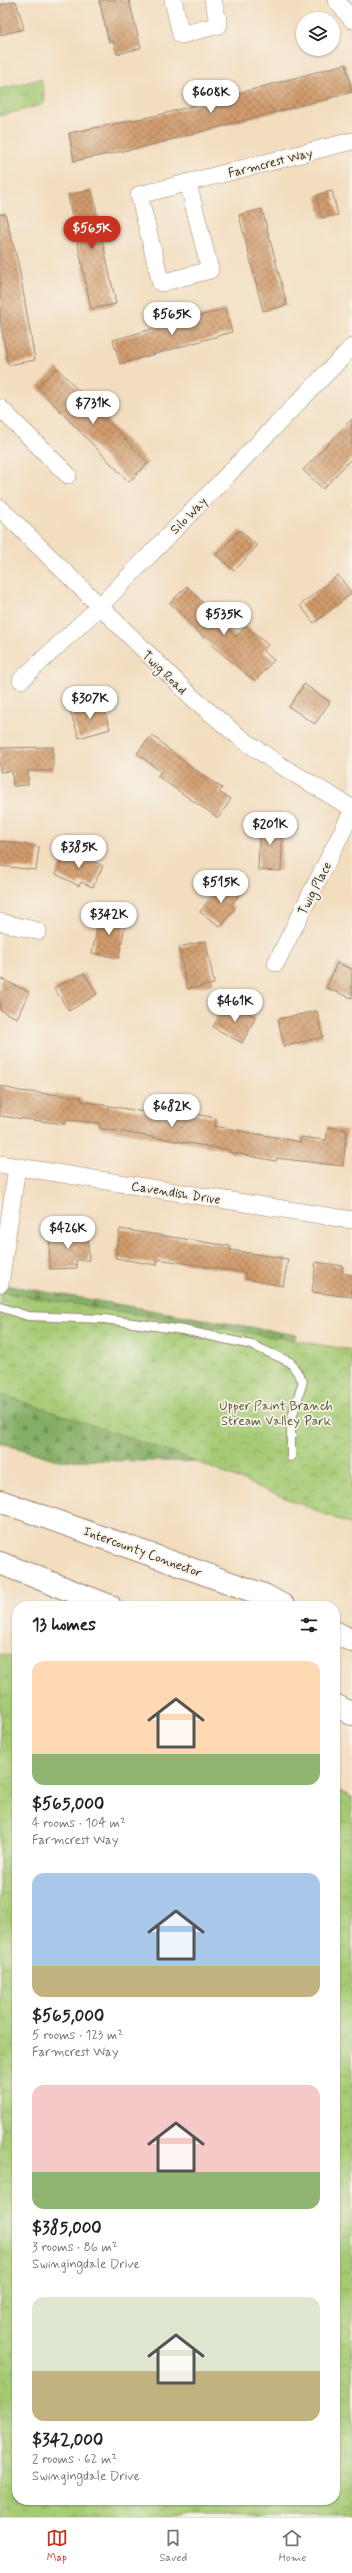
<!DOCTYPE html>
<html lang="en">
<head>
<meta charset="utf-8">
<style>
	:root { --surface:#fff; --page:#f2f2f2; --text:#222; --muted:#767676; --line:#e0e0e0; --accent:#c8321e }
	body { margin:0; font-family:Mynerve,sans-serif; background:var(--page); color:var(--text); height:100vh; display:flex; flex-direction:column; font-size:15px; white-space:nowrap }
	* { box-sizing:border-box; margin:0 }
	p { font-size:13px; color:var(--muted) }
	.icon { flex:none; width:22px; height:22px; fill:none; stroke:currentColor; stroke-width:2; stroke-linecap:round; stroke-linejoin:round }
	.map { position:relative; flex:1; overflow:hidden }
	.sheet { position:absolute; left:12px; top:1601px; width:328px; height:904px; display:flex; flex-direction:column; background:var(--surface); border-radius:16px; box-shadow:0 1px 3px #0004 }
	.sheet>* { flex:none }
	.buttons { position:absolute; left:296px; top:12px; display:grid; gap:8px }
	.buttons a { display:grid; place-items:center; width:44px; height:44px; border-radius:50%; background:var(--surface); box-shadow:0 1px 3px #0004; font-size:20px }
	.price { position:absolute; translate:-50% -34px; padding:0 9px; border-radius:14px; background:#fff; color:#222; font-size:13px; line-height:26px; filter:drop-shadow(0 1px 2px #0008) }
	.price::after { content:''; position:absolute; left:50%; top:24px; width:12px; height:9px; margin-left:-6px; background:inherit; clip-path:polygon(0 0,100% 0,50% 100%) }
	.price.current { background:var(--accent); color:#fff }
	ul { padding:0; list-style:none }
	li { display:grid; align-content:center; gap:8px; height:212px; padding:0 20px }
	li span { display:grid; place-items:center; height:124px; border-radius:12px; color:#555 }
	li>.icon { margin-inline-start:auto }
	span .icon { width:72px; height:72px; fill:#fffc; stroke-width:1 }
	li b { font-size:17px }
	h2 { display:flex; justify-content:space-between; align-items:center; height:48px; padding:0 20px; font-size:17px }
	.tab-bar { display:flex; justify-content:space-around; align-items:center; height:56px; border-top:1px solid var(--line); background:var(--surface); font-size:11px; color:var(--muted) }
	.tab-bar a { display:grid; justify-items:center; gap:2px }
	.tab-bar .current { color:var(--accent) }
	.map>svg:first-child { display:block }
	.forest { fill:url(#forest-firs); stroke:#606c42 }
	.park { fill:url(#park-crowns); stroke:#707a48 }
	.building { fill:url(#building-cross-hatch) }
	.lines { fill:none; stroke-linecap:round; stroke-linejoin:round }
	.lane-casing { stroke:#97846e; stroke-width:10 }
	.street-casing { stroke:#97846e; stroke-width:18 }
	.highway-casing { stroke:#97846e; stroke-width:24 }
	.lane { stroke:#fff; stroke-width:8 }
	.street { stroke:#fff; stroke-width:17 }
	.highway { stroke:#fff; stroke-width:22 }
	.labels { text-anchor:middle; stroke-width:3.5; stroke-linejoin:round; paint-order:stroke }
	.street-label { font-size:13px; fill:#3b2a1e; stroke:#f7f3e8 }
	.park-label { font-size:13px; fill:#565233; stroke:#f7f3e8 }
</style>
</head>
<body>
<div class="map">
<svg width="352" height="2517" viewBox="0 0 352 2517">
	<defs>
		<pattern id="forest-firs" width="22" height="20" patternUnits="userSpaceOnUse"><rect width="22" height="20" fill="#84ae65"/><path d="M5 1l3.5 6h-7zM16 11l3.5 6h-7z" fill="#6d8e53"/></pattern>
		<pattern id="park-crowns" width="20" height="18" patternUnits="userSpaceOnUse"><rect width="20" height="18" fill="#a5ca73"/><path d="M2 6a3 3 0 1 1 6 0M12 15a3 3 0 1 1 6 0" fill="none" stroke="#88a45e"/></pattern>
		<pattern id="building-cross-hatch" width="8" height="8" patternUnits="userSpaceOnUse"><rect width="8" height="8" fill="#d19b6c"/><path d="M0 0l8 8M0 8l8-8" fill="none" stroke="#ab7f58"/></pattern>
	</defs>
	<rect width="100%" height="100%" fill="#f7f3e8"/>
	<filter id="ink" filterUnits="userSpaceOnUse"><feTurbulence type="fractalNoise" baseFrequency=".025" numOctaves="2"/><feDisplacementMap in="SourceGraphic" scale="8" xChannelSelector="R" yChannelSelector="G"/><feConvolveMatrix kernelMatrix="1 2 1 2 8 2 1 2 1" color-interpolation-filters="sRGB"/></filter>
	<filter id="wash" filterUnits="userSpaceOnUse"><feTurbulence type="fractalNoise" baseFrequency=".012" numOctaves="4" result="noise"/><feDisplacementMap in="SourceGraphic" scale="16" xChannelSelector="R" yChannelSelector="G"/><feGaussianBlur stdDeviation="0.9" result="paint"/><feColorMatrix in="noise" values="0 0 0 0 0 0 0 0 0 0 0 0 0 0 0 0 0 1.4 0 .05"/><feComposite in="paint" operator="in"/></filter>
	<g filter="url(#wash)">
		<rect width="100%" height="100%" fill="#f3ddbf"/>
		<!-- forest -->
		<path class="forest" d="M 0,1284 L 296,1335 L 271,1418 L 245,1462 L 58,1460 L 0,1443 Z"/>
		<!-- park -->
		<g class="park">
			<path d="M 41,79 L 45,100 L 41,105 L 0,116 L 0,89 Z"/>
			<path d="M 0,1292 L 352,1350 L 352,1525 L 177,1454 L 0,1394 Z"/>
			<path d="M 0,1653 L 17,1659 L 17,2500 L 335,2500 L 335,1789 L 352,1797 L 352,2517 L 0,2517 Z"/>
		</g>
		<g id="blocks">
			<!-- building -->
			<g class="building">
				<path d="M 99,0 L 129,0 L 141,48 L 117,54 L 113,41 L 109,42 Z"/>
				<path d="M 16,1 L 24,29 L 0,35 L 0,5 Z"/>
				<path d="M 346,64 L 352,92 L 143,147 L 74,161 L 69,133 L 159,115 Z"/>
				<path d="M 92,190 L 116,304 L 91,309 L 68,195 Z"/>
				<path d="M 332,191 L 338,215 L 321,218 L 317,195 Z"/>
				<path d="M 262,209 L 287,305 L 263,311 L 239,215 Z"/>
				<path d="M 0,214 L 5,214 L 18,262 L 35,360 L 8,365 L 0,320 Z"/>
				<path d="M 225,309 L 232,332 L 120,364 L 113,340 Z"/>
				<path d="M 57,368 L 148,463 L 129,482 L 37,387 Z"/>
				<path d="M 352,419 L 352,458 L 323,489 L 303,470 Z"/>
				<path d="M 240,530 L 257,546 L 234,571 L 216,555 Z"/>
				<path d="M 338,575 L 352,593 L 314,623 L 300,605 Z"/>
				<path d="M 187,586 L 236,637 L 246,626 L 268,645 L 263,651 L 274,660 L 255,681 L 209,643 L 170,603 Z"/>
				<path d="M 304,684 L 330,702 L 315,724 L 289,707 Z"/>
				<path d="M 89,704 L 90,708 L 103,705 L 110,729 L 79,738 L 70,710 Z"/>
				<path d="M 152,735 L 184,762 L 222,788 L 219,792 L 231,799 L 218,818 L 157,776 L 161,772 L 137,753 Z"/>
				<path d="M 53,747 L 53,771 L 28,771 L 28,785 L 13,786 L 12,771 L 0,772 L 0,748 Z"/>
				<path d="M 260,821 L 283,822 L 281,871 L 258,870 Z"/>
				<path d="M 0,841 L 39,847 L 36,870 L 0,866 Z"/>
				<path d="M 68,849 L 103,866 L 93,887 L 81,882 L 79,886 L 56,874 Z"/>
				<path d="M 222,881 L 240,893 L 231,905 L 235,908 L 221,927 L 200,912 Z"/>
				<path d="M 100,914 L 126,919 L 119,958 L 92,953 Z"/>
				<path d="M 206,941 L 214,984 L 187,989 L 179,947 Z"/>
				<path d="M 337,963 L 352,969 L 352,998 L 326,988 Z"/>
				<path d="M 84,973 L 97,994 L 69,1011 L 54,988 Z"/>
				<path d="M 0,978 L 29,992 L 17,1018 L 0,1010 Z"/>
				<path d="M 224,1005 L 236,1012 L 239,1008 L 256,1017 L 242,1043 L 213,1027 Z"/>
				<path d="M 317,1011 L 323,1037 L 284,1046 L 278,1019 Z"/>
				<path d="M 0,1086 L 19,1091 L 81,1097 L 81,1101 L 173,1117 L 174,1110 L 216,1118 L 215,1126 L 300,1142 L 301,1137 L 326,1140 L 328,1127 L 347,1130 L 343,1166 L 276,1158 L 276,1161 L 228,1152 L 229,1150 L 99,1128 L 100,1123 L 65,1120 L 65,1124 L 0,1116 Z"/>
				<path d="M 120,1229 L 230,1246 L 230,1250 L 288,1259 L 283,1286 L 245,1279 L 246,1273 L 158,1259 L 157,1265 L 115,1258 Z"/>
				<path d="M 88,1233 L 89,1260 L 76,1260 L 77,1268 L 50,1269 L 49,1234 Z"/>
				<path d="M 316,1262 L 343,1266 L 342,1273 L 352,1275 L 352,1297 L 312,1292 Z"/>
			</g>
		</g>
	</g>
	<g filter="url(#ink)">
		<use href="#blocks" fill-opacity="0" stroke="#97846e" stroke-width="1"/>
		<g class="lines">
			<!-- lane casing -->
			<g class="lane-casing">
				<path id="lane" d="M 0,1307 L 28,1316 L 104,1319 L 183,1330 L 252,1345 L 290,1362 L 303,1381 L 291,1421 L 291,1457"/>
			</g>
			<!-- street casing -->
			<g class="street-casing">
				<g id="street">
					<path d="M 173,0 L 181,35 L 219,25 L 213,0"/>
					<path d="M 336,0 L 352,20"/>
					<path d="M 188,183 L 210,270 L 161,283 L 139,195 L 352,141"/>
					<path d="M 0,408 L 68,475"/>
					<path d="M 0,508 L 194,699 L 238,736 L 278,764 L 352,808"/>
					<path d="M 21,680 L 99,607 L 352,347"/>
					<path d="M 0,922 L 38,931"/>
					<path d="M 276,963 L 352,812"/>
					<path d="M 0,1164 L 352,1220"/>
					<path d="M 0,1284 L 17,1167"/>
				</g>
			</g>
			<!-- highway casing -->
			<g class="highway-casing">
				<g id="highway">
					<path d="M 0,1501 L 264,1595 L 284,1606"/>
					<path d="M 0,1563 L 110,1606"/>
					<path d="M 335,1632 L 352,1641"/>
					<path d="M 335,1705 L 352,1714"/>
				</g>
			</g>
			<!-- lane -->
			<use href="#lane" class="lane"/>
			<!-- street -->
			<use href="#street" class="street"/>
			<!-- highway -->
			<use href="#highway" class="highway"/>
		</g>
	</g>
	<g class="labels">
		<!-- street labels -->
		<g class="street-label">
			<text transform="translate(270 162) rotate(-14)" y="5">Farmcrest Way</text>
			<text transform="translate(188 515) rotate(-45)" y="5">Silo Way</text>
			<text transform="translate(165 672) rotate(44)" y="5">Twig Road</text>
			<text transform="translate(314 888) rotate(-63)" y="5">Twig Place</text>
			<text transform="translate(176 1192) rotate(9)" y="5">Cavendish Drive</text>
			<text transform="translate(143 1551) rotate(20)" y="5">Intercounty Connector</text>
		</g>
		<!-- park labels -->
		<g class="park-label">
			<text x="276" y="1410">Upper Paint Branch<tspan x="276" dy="15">Stream Valley Park</tspan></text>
		</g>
	</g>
</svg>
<div class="buttons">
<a><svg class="icon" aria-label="layers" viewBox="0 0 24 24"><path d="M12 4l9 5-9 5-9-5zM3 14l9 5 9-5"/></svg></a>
</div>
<b class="price" style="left:211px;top:114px">$608K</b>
<b class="price current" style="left:92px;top:250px">$565K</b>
<b class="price" style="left:172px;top:336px">$565K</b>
<b class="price" style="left:93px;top:425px">$731K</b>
<b class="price" style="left:224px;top:636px">$535K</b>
<b class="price" style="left:90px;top:720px">$307K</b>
<b class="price" style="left:270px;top:846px">$201K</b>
<b class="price" style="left:79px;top:869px">$385K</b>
<b class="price" style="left:221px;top:904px">$515K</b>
<b class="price" style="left:109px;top:936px">$342K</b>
<b class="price" style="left:235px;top:1023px">$461K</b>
<b class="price" style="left:172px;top:1128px">$682K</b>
<b class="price" style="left:68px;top:1250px">$426K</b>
<section class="sheet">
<h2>13 homes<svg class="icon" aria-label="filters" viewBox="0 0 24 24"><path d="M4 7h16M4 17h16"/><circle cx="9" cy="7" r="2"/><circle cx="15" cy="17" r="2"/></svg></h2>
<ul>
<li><span style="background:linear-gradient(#ffd9b3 75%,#8fb573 0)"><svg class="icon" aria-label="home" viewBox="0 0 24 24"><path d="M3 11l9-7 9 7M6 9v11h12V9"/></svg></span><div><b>$565,000</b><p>4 rooms · 104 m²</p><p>Farmcrest Way</p></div></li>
<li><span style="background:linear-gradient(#a9c7e8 75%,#c2b280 0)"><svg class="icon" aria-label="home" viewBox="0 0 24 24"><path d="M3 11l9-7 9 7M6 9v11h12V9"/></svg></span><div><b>$565,000</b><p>5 rooms · 123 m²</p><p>Farmcrest Way</p></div></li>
<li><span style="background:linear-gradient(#f6c9c9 70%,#8fb573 0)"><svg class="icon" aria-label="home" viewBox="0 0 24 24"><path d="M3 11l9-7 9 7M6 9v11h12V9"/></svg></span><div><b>$385,000</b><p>3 rooms · 86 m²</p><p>Swingingdale Drive</p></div></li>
<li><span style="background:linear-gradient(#dfe7d0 60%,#c2b280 0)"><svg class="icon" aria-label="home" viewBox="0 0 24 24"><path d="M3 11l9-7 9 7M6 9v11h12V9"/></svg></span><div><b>$342,000</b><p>2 rooms · 62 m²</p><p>Swingingdale Drive</p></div></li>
</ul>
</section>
</div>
<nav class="tab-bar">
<a class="current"><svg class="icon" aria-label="map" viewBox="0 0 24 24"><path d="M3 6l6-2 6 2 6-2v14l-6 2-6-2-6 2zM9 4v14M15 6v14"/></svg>Map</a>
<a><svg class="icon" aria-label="saved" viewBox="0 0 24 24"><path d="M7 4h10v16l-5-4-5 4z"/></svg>Saved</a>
<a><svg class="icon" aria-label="home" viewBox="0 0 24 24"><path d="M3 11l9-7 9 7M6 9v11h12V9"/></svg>Home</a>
</nav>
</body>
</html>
